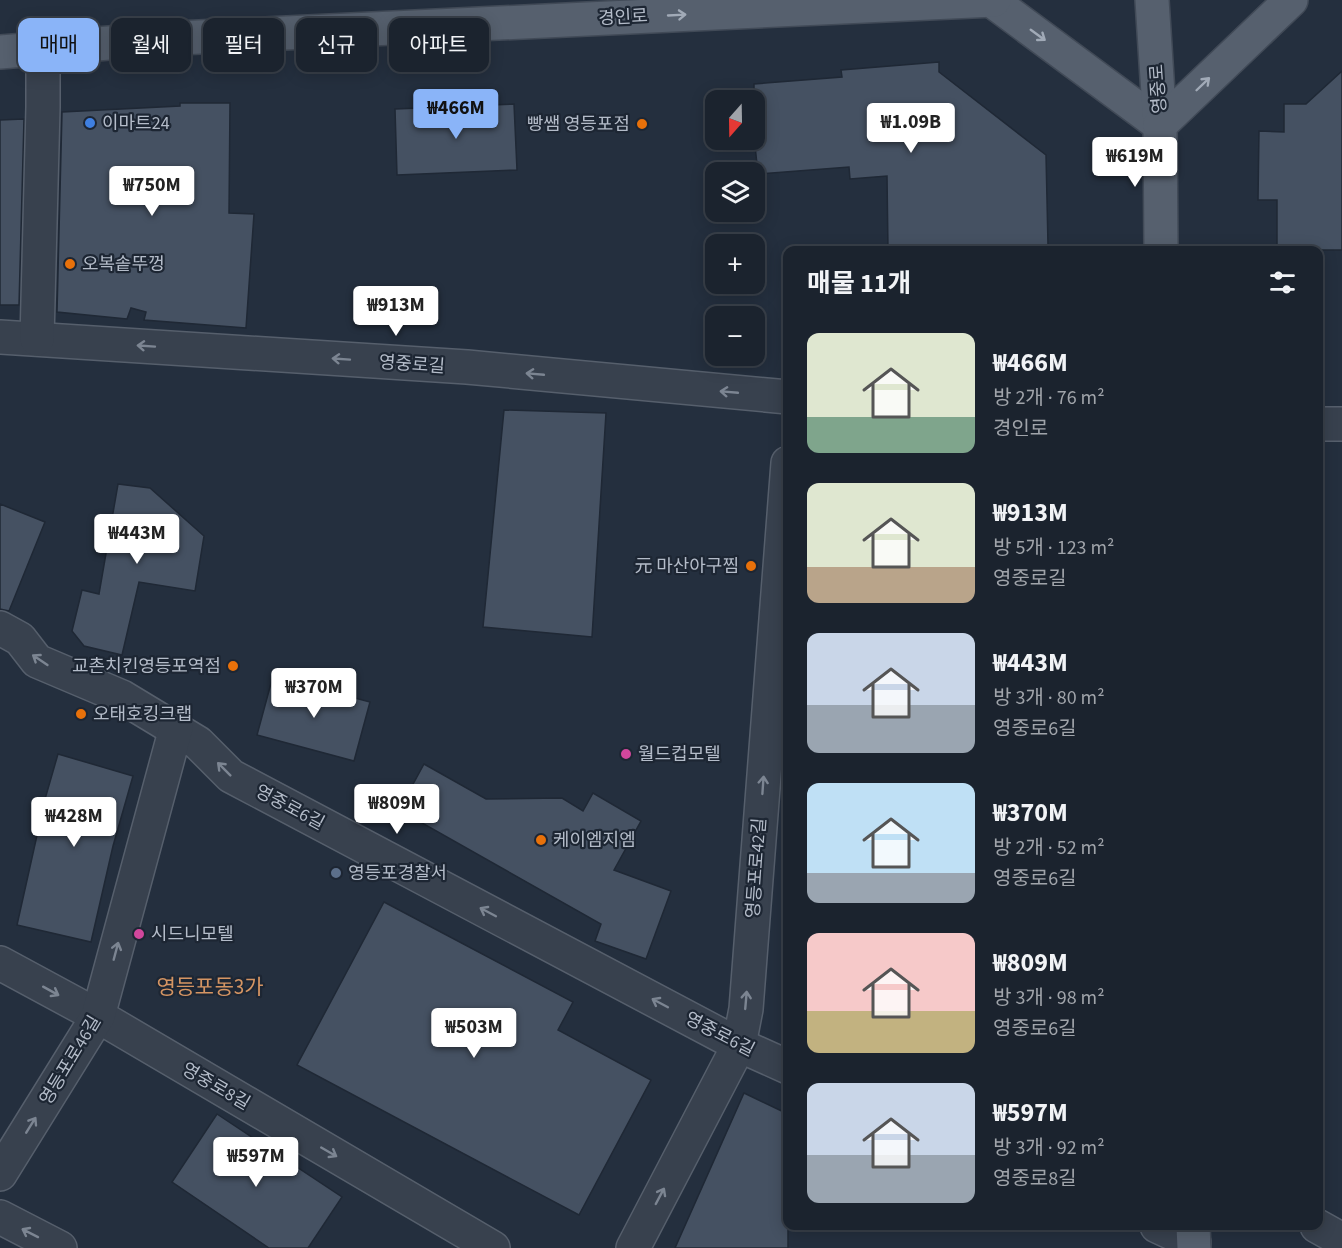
<!DOCTYPE html>
<html lang="ko">
<head>
<meta charset="utf-8">
<style>
	:root { --surface:#1b232e; --page:#282f3a; --text:#f1f3f6; --muted:#a0a4aa; --line:#39404a; --accent:#8ab4f8 }
	body { margin:0; font-family:"Source Sans 3","Noto Sans KR",sans-serif; background:var(--page); color:var(--text); height:100vh; display:flex; flex-direction:column; font-size:22px; white-space:nowrap }
	* { box-sizing:border-box; margin:0 }
	p { font-size:20px; color:var(--muted) }
	.icon { flex:none; width:33px; height:33px; fill:none; stroke:currentColor; stroke-width:2; stroke-linecap:round; stroke-linejoin:round }
	.map { position:relative; flex:1; overflow:hidden }
	.sheet { position:absolute; left:783px; top:246px; width:540px; height:984px; display:flex; flex-direction:column; background:var(--surface); border-radius:12px; box-shadow:0 3px 15px #0003,0 0 0 2px var(--line) }
	.sheet>* { flex:none }
	.hud { position:absolute; left:18px; top:18px; width:570px; height:54px; display:flex; gap:12px }
	.needle { width:39px; rotate:200deg }
	.controls { position:absolute; left:705px; top:90px; display:grid; gap:12px }
	.controls a { display:grid; place-items:center; width:60px; height:60px; border-radius:12px; background:var(--surface); box-shadow:0 3px 15px #0003,0 0 0 2px var(--line); font-size:30px }
	.price { position:absolute; translate:-50% -51px; padding:0 14px; border-radius:6px; background:#fff; color:#222; font-size:20px; line-height:39px; filter:drop-shadow(0 2px 3px #0008) }
	.price::after { content:''; position:absolute; left:50%; top:36px; width:18px; height:14px; margin-left:-9px; background:inherit; clip-path:polygon(0 0,100% 0,50% 100%) }
	.price.selected { background:var(--accent); color:#111 }
	ul { padding:0; list-style:none }
	li { display:flex; align-items:center; gap:18px; height:150px; padding:0 24px }
	li span { display:grid; place-items:center; flex:none; width:168px; height:120px; border-radius:12px; color:#555 }
	li>.icon { margin-inline-start:auto }
	span .icon { width:72px; height:72px; fill:#fffc; stroke-width:1 }
	li b { font-size:26px }
	h2 { display:flex; justify-content:space-between; align-items:center; height:72px; padding:0 24px; font-size:26px }
	.pill { padding:0 21px; border-radius:12px; background:var(--surface); box-shadow:0 3px 15px #0003,0 0 0 2px var(--line); font-size:21px; line-height:54px }
	.pill.selected { background:var(--accent); color:#111 }
	.map>svg:first-child { display:block }
	.building { fill:#455162; stroke:#1f2835; stroke-width:1.5 }
	.lines { fill:none; stroke-linecap:round; stroke-linejoin:round }
	.minor-casing { stroke:#565f6c; stroke-width:36 }
	.major-casing { stroke:#414a57; stroke-width:36 }
	.minor { stroke:#38414e; stroke-width:33 }
	.major { stroke:#56606e; stroke-width:33 }
	.oneway { stroke:#a1aab7 }
	.oneway2 { stroke:#7c8592 }
	.shop-dot { fill:#3f7fe0; stroke:#1d2633; stroke-width:2 }
	.food-dot { fill:#e8710a; stroke:#1d2633; stroke-width:2 }
	.hotel-dot { fill:#d1479c; stroke:#1d2633; stroke-width:2 }
	.service-dot { fill:#5c6f8a; stroke:#1d2633; stroke-width:2 }
	.labels { text-anchor:middle; stroke-width:4.5; stroke-linejoin:round; paint-order:stroke }
	.street-label { font-size:18px; fill:#b4bcc9; stroke:#1d2633 }
	.poi-label { font-size:18px; fill:#b4bcc9; stroke:#1d2633; text-anchor:start }
	.quarter-label { font-size:21px; fill:#d59563; stroke:#1d2633 }
</style>
</head>
<body>
<div class="map">
<svg width="1342" height="1248" viewBox="0 0 1342 1248">
	<rect width="100%" height="100%" fill="#242f3e"/>
	<!-- building -->
	<g class="building">
		<path d="M 939,62 L 939,72 L 1046,155 L 1048,245 L 960,246 L 960,250 L 888,250 L 887,176 L 850,179 L 849,167 L 758,174 L 754,136 L 754,84 L 842,77 L 841,70 Z"/>
		<path d="M 1342,71 L 1342,250 L 1277,250 L 1277,200 L 1258,200 L 1259,131 L 1284,132 L 1284,104 L 1306,104 Z"/>
		<path d="M 180,103 L 230,103 L 229,213 L 254,214 L 246,328 L 144,320 L 146,312 L 131,308 L 127,319 L 57,312 L 62,112 L 180,106 Z"/>
		<path d="M 514,104 L 517,170 L 397,175 L 395,109 Z"/>
		<path d="M 24,119 L 19,305 L 0,305 L 0,120 Z"/>
		<path d="M 504,410 L 606,413 L 592,637 L 483,627 Z"/>
		<path d="M 118,484 L 150,488 L 204,536 L 195,591 L 139,582 L 122,655 L 84,646 L 72,631 L 82,590 L 99,594 Z"/>
		<path d="M 0,504 L 45,522 L 9,611 L 0,609 Z"/>
		<path d="M 273,676 L 370,702 L 354,761 L 257,735 Z"/>
		<path d="M 58,754 L 133,776 L 113,846 L 91,942 L 17,925 L 42,813 L 41,813 Z"/>
		<path d="M 424,764 L 486,799 L 562,798 L 583,811 L 593,793 L 641,821 L 614,870 L 671,891 L 646,959 L 595,941 L 601,924 L 399,810 Z"/>
		<path d="M 384,902 L 573,1002 L 558,1030 L 651,1080 L 579,1215 L 297,1065 Z"/>
		<path d="M 744,1093 L 788,1114 L 788,1248 L 675,1248 Z"/>
		<path d="M 217,1114 L 342,1197 L 308,1248 L 269,1248 L 172,1182 Z"/>
	</g>
	<g class="lines">
		<!-- minor casing -->
		<g class="minor-casing">
			<g id="minor">
				<path d="M 0,337 L 467,367 L 788,397"/>
				<path d="M 37,339 L 43,107 L 43,49"/>
				<path d="M 1318,424 L 1342,424"/>
				<path d="M 0,628 L 20,639 L 37,661 L 122,697 L 198,743 L 231,776 L 739,1045 L 788,1067"/>
				<path d="M 0,963 L 98,1016 L 493,1248"/>
				<path d="M 0,1174 L 98,1016 L 176,728"/>
				<path d="M 0,1217 L 60,1248"/>
				<path d="M 1157,1226 L 1194,1243"/>
				<path d="M 1317,1226 L 1342,1240"/>
				<path d="M 633,1248 L 739,1045 L 746,1009 L 788,463"/>
			</g>
		</g>
		<!-- major casing -->
		<g class="major-casing">
			<g id="major">
				<path d="M 991,0 L 1160,125"/>
				<path d="M 1152,0 L 1160,125 L 1161,250"/>
				<path d="M 0,52 L 157,39 L 994,0"/>
				<path d="M 1160,125 L 1291,0"/>
				<path d="M 1193,1226 L 1194,1248"/>
			</g>
		</g>
		<!-- minor -->
		<use href="#minor" class="minor"/>
		<!-- major -->
		<use href="#major" class="major"/>
	</g>
	<!-- one-way arrows -->
	<defs><path id="oneway-shaft" d="M-6 0H5M1.5-3L5.5 0L1.5 3" fill="none" stroke-width="1.6" stroke-linecap="round" stroke-linejoin="round" transform="scale(1.5)"/></defs>
	<g class="oneway">
		<use href="#oneway-shaft" transform="translate(677 15) rotate(-3)"/>
		<use href="#oneway-shaft" transform="translate(1038 35) rotate(36)"/>
		<use href="#oneway-shaft" transform="translate(1203 84) rotate(-44)"/>
	</g>
	<g class="oneway2">
		<use href="#oneway-shaft" transform="translate(146 346) rotate(-176)"/>
		<use href="#oneway-shaft" transform="translate(341 359) rotate(-176)"/>
		<use href="#oneway-shaft" transform="translate(535 374) rotate(-175)"/>
		<use href="#oneway-shaft" transform="translate(729 392) rotate(-175)"/>
		<use href="#oneway-shaft" transform="translate(40 660) rotate(-146)"/>
		<use href="#oneway-shaft" transform="translate(224 769) rotate(-135)"/>
		<use href="#oneway-shaft" transform="translate(763 785) rotate(-86)"/>
		<use href="#oneway-shaft" transform="translate(488 912) rotate(-152)"/>
		<use href="#oneway-shaft" transform="translate(116 951) rotate(-75)"/>
		<use href="#oneway-shaft" transform="translate(51 991) rotate(29)"/>
		<use href="#oneway-shaft" transform="translate(746 1000) rotate(-85)"/>
		<use href="#oneway-shaft" transform="translate(660 1003) rotate(-152)"/>
		<use href="#oneway-shaft" transform="translate(31 1125) rotate(-58)"/>
		<use href="#oneway-shaft" transform="translate(329 1152) rotate(30)"/>
		<use href="#oneway-shaft" transform="translate(660 1196) rotate(-62)"/>
		<use href="#oneway-shaft" transform="translate(30 1233) rotate(-153)"/>
	</g>
	<!-- markers -->
	<circle class="shop-dot" cx="90" cy="123" r="6"/>
	<g class="food-dot">
		<circle cx="642" cy="124" r="6"/>
		<circle cx="70" cy="264" r="6"/>
		<circle cx="751" cy="566" r="6"/>
		<circle cx="233" cy="666" r="6"/>
		<circle cx="81" cy="714" r="6"/>
		<circle cx="541" cy="840" r="6"/>
	</g>
	<g class="hotel-dot">
		<circle cx="626" cy="754" r="6"/>
		<circle cx="139" cy="934" r="6"/>
	</g>
	<circle class="service-dot" cx="336" cy="873" r="6"/>
	<g class="labels">
		<!-- street labels -->
		<g class="street-label">
			<text transform="translate(623 17) rotate(-3)" y="6">경인로</text>
			<text transform="translate(1158 89) rotate(-94)" y="6">영중로</text>
			<text transform="translate(412 364) rotate(4)" y="6">영중로길</text>
			<text transform="translate(290 807) rotate(28)" y="6">영중로6길</text>
			<text transform="translate(756 868) rotate(-86)" y="6">영등포로42길</text>
			<text transform="translate(720 1034) rotate(27)" y="6">영중로6길</text>
			<text transform="translate(70 1060) rotate(-59)" y="6">영등포로46길</text>
			<text transform="translate(216 1086) rotate(30)" y="6">영중로8길</text>
		</g>
		<!-- poi labels -->
		<g class="poi-label">
			<text x="102" y="129">이마트24</text>
			<text x="630" y="130" text-anchor="end">빵쌤 영등포점</text>
			<text x="82" y="270">오복솥뚜껑</text>
			<text x="739" y="572" text-anchor="end">元 마산아구찜</text>
			<text x="221" y="672" text-anchor="end">교촌치킨영등포역점</text>
			<text x="93" y="720">오태호킹크랩</text>
			<text x="638" y="760">월드컵모텔</text>
			<text x="553" y="846">케이엠지엠</text>
			<text x="348" y="879">영등포경찰서</text>
			<text x="151" y="940">시드니모텔</text>
		</g>
		<!-- quarter labels -->
		<g class="quarter-label">
			<text x="210" y="994">영등포동3가</text>
		</g>
	</g>
</svg>
<div class="controls">
<a><svg class="needle" viewBox="-14 -14 28 28"><path d="M0-13l5 13h-10z" fill="#e53935"/><path d="M0 13l5-13h-10z" fill="#a0a4aa"/></svg></a>
<a><svg class="icon" aria-label="layers" viewBox="0 0 24 24"><path d="M12 4l9 5-9 5-9-5zM3 14l9 5 9-5"/></svg></a>
<a>+</a>
<a>−</a>
</div>
<b class="price selected" style="left:456px;top:140px">₩466M</b>
<b class="price" style="left:911px;top:154px">₩1.09B</b>
<b class="price" style="left:1135px;top:188px">₩619M</b>
<b class="price" style="left:152px;top:217px">₩750M</b>
<b class="price" style="left:396px;top:337px">₩913M</b>
<b class="price" style="left:137px;top:565px">₩443M</b>
<b class="price" style="left:314px;top:719px">₩370M</b>
<b class="price" style="left:397px;top:835px">₩809M</b>
<b class="price" style="left:74px;top:848px">₩428M</b>
<b class="price" style="left:474px;top:1059px">₩503M</b>
<b class="price" style="left:256px;top:1188px">₩597M</b>
<div class="hud">
<a class="pill selected">매매</a>
<a class="pill">월세</a>
<a class="pill">필터</a>
<a class="pill">신규</a>
<a class="pill">아파트</a>
</div>
<section class="sheet">
<h2>매물 11개<svg class="icon" aria-label="filters" viewBox="0 0 24 24"><path d="M4 7h16M4 17h16"/><circle cx="9" cy="7" r="2"/><circle cx="15" cy="17" r="2"/></svg></h2>
<ul>
<li><span style="background:linear-gradient(#dfe7d0 70%,#7fa58c 0)"><svg class="icon" aria-label="home" viewBox="0 0 24 24"><path d="M3 11l9-7 9 7M6 9v11h12V9"/></svg></span><div><b>₩466M</b><p>방 2개 · 76 m²</p><p>경인로</p></div></li>
<li><span style="background:linear-gradient(#dfe7d0 70%,#b9a48a 0)"><svg class="icon" aria-label="home" viewBox="0 0 24 24"><path d="M3 11l9-7 9 7M6 9v11h12V9"/></svg></span><div><b>₩913M</b><p>방 5개 · 123 m²</p><p>영중로길</p></div></li>
<li><span style="background:linear-gradient(#c9d6e8 60%,#9aa5b1 0)"><svg class="icon" aria-label="home" viewBox="0 0 24 24"><path d="M3 11l9-7 9 7M6 9v11h12V9"/></svg></span><div><b>₩443M</b><p>방 3개 · 80 m²</p><p>영중로6길</p></div></li>
<li><span style="background:linear-gradient(#bfe0f5 75%,#9aa5b1 0)"><svg class="icon" aria-label="home" viewBox="0 0 24 24"><path d="M3 11l9-7 9 7M6 9v11h12V9"/></svg></span><div><b>₩370M</b><p>방 2개 · 52 m²</p><p>영중로6길</p></div></li>
<li><span style="background:linear-gradient(#f6c9c9 65%,#c2b280 0)"><svg class="icon" aria-label="home" viewBox="0 0 24 24"><path d="M3 11l9-7 9 7M6 9v11h12V9"/></svg></span><div><b>₩809M</b><p>방 3개 · 98 m²</p><p>영중로6길</p></div></li>
<li><span style="background:linear-gradient(#c9d6e8 60%,#9aa5b1 0)"><svg class="icon" aria-label="home" viewBox="0 0 24 24"><path d="M3 11l9-7 9 7M6 9v11h12V9"/></svg></span><div><b>₩597M</b><p>방 3개 · 92 m²</p><p>영중로8길</p></div></li>
</ul>
</section>
</div>
</body>
</html>
